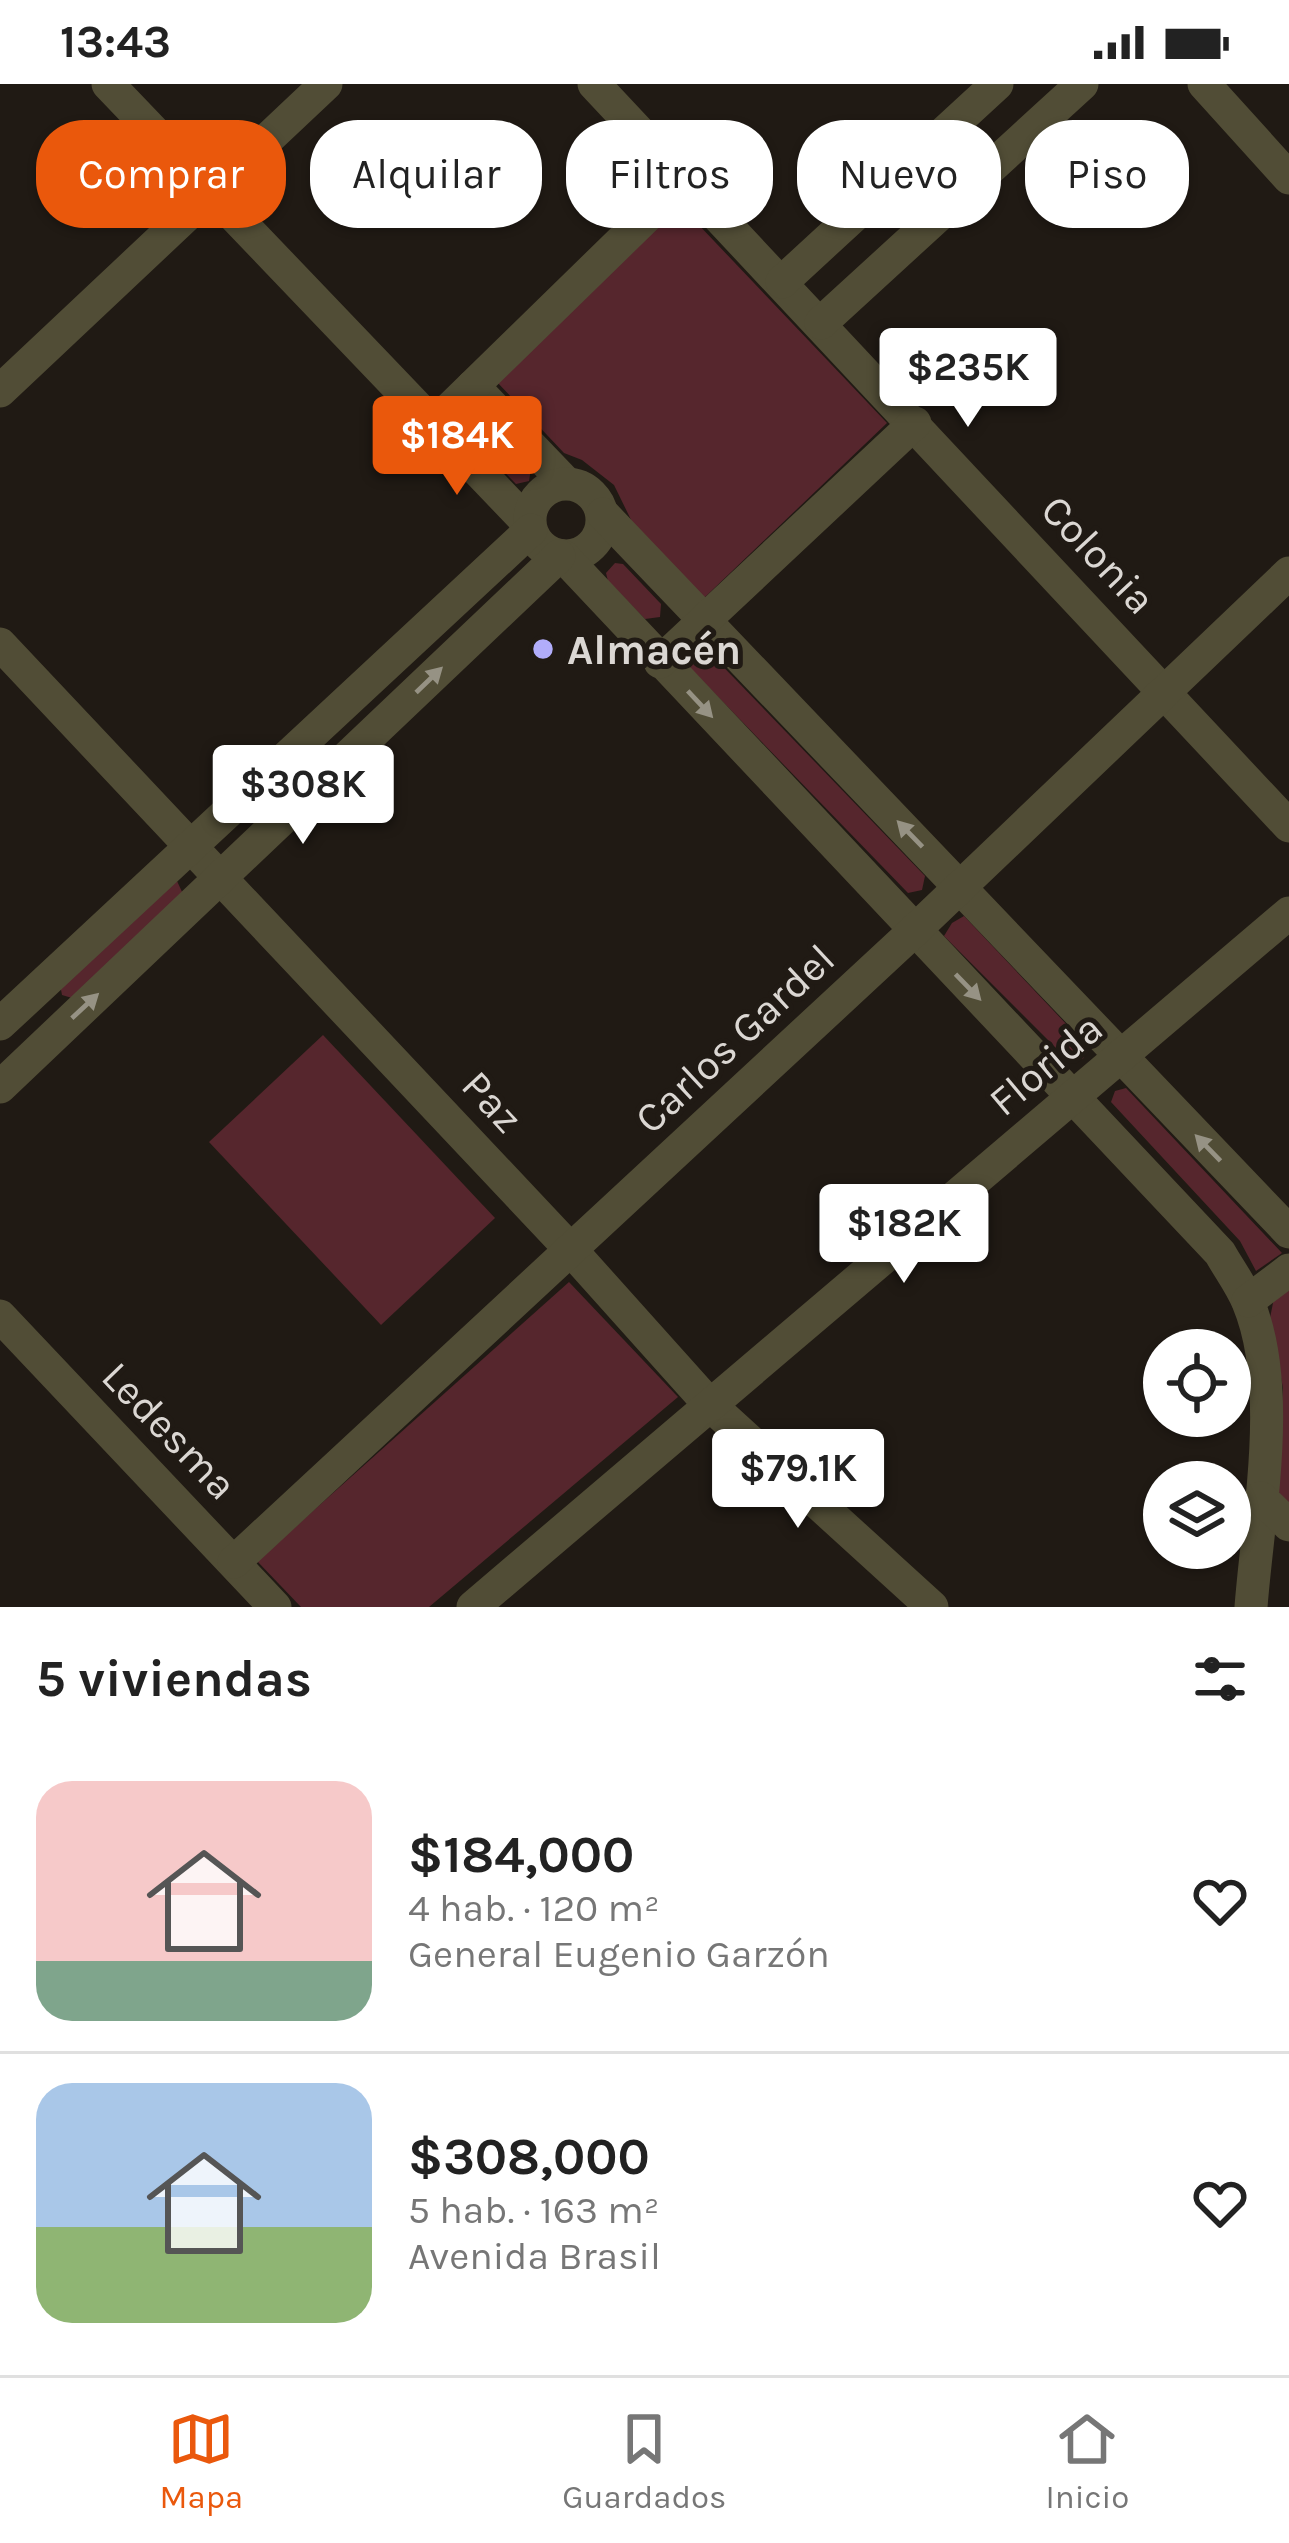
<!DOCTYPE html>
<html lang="es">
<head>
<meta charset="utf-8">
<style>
	:root { --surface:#fff; --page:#f2f2f2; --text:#222; --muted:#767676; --line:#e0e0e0; --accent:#ea580c }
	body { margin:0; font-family:Karla,sans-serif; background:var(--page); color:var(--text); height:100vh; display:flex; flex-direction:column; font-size:45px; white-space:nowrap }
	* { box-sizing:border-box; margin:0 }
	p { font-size:39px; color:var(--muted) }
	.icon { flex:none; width:66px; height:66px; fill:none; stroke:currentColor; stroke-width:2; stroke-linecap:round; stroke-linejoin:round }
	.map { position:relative; height:1523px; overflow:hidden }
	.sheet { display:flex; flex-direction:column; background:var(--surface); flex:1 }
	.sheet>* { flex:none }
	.guide { position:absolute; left:36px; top:36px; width:1218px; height:108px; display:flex; gap:24px }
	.buttons { position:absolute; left:1143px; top:1245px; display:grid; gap:24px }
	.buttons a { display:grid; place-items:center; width:108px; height:108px; border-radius:50%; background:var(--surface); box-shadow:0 3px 9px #0004; font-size:60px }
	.price { position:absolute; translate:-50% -102px; padding:0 27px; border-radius:12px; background:#fff; color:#222; font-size:39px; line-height:78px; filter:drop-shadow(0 3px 6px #0008) }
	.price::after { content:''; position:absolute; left:50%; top:72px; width:36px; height:27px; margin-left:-18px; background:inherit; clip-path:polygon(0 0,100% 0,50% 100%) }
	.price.on { background:var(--accent); color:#fff }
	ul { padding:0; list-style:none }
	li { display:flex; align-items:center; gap:36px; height:300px; padding:0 36px }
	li+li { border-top:3px solid var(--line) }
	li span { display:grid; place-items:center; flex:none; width:336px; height:240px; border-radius:36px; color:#555 }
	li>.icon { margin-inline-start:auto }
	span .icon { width:144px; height:144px; fill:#fffc; stroke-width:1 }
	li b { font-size:51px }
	h2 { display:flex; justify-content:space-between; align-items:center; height:144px; padding:0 36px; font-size:51px }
	.pill { padding:0 42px; border-radius:48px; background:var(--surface); box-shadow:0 3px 9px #0004; font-size:42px; line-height:108px }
	.pill.on { background:var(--accent); color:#fff }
	.status { display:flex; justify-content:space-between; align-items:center; height:84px; padding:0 60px; background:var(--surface); direction:ltr }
	.status svg { height:33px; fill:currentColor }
	.tab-bar { display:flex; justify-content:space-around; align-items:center; height:168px; border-top:3px solid var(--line); background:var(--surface); font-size:33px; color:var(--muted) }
	.tab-bar a { display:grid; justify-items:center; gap:6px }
	.tab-bar .on { color:var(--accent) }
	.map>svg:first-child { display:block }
	.green { fill:#56262d }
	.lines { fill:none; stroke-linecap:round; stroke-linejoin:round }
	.minor { stroke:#514d36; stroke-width:33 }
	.oneway { fill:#969284 }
	.poi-dot { fill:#b1adfa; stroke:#201a14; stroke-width:4.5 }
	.labels { text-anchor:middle; stroke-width:10; stroke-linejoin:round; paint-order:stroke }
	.street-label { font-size:42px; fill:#dbd7d3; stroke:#201a14 }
	.poi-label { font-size:42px; font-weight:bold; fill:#dbd7d3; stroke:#201a14; text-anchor:start }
</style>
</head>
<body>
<div class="status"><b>13:43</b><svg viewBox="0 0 49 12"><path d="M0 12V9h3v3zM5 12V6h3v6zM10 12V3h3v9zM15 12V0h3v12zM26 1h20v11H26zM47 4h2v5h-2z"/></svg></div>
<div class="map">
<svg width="1289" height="1523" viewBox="0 0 1289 1523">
	<rect width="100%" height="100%" fill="#201a14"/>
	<!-- green -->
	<g class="green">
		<path d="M 677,118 L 887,339 L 704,514 L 636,446 L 614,401 L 582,376 L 564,369 L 497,298 Z"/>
		<path d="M 480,336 L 486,337 L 531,384 L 529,397 L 516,400 L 470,353 L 469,345 Z"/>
		<path d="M 615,479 L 623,480 L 661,520 L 660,533 L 645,535 L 608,497 L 606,489 Z"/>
		<path d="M 699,567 L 708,567 L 925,792 L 922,806 L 908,809 L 691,585 L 690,576 Z"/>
		<path d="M 177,797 L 183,810 L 72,914 L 62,911 L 60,900 Z"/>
		<path d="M 964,832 L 1087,962 L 1083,975 L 1068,976 L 944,852 L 952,839 Z"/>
		<path d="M 323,951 L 495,1134 L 381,1241 L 209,1058 Z"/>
		<path d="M 1126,1004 L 1282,1169 L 1256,1187 L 1240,1157 L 1111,1018 L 1115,1007 Z"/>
		<path d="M 569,1198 L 678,1313 L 429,1523 L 301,1523 L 257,1477 Z"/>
		<path d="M 1289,1202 L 1289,1426 L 1276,1403 L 1283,1304 L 1270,1234 L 1274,1214 Z"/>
	</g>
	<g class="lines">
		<!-- minor -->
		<g class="minor">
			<path d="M 108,0 L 529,440"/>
			<path d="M 594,0 L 1289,742"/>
			<path d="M 1204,0 L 1289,94"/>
			<path d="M 782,198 L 997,0"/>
			<path d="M 821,239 L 1082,0"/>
			<path d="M 473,302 L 566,399"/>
			<path d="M 0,307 L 326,0"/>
			<path d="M 434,340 L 685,95"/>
			<circle cx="566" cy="436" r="36"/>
			<path d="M 603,430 L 1289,1148"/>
			<path d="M 563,472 L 1220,1169 C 1229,1185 1241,1201 1248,1218 C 1284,1304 1258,1431 1251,1523"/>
			<path d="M 0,560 L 571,1166 L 709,1320 L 932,1523"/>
			<path d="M 660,578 L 915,339"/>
			<path d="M 0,940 L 531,446"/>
			<path d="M 0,1003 L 559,472"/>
			<path d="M 1248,1217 L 1289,1186"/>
			<path d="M 0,1232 L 275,1523"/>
			<path d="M 1261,1414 L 1289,1441"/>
			<path d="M 234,1478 L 914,847 L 1289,489"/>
			<path d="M 473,1523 L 1289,829"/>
		</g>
	</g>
	<!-- one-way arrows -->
	<defs><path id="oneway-solid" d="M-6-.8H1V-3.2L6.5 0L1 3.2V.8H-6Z" transform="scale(3)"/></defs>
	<g class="oneway">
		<use href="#oneway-solid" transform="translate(429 596) rotate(-44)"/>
		<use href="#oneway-solid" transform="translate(700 620) rotate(47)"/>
		<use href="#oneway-solid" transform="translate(910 750) rotate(-134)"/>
		<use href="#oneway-solid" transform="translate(968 903) rotate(46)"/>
		<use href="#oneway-solid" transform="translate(85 922) rotate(-43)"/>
		<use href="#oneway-solid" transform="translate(1208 1064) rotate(-134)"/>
	</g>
	<!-- markers -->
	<circle class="poi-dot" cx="543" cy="565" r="12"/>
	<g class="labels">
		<!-- street labels -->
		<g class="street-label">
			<text transform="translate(1099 470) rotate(47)" y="15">Colonia</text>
			<text transform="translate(734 954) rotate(-43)" y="15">Carlos Gardel</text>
			<text transform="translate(1045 980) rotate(-40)" y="15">Florida</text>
			<text transform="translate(493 1017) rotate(47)" y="15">Paz</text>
			<text transform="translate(170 1346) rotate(46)" y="15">Ledesma</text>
		</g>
		<!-- poi labels -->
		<g class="poi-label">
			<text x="567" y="580">Almacén</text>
		</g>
	</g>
</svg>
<div class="buttons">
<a><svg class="icon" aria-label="locate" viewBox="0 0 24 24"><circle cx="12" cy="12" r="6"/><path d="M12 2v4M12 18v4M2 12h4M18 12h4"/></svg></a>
<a><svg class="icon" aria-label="layers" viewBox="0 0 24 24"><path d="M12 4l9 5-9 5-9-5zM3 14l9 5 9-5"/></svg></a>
</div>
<b class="price" style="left:968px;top:346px">$235K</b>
<b class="price on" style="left:457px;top:414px">$184K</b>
<b class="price" style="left:303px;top:763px">$308K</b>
<b class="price" style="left:904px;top:1202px">$182K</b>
<b class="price" style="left:798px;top:1447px">$79.1K</b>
<div class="guide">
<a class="pill on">Comprar</a>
<a class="pill">Alquilar</a>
<a class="pill">Filtros</a>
<a class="pill">Nuevo</a>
<a class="pill">Piso</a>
</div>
</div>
<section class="sheet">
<h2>5 viviendas<svg class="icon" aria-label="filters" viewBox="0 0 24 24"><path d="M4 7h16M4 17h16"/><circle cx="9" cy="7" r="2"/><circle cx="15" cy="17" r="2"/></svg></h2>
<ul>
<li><span style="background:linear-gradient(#f6c9c9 75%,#7fa58c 0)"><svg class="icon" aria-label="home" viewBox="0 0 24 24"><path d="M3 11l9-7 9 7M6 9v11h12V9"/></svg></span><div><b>$184,000</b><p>4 hab. · 120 m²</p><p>General Eugenio Garzón</p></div><svg class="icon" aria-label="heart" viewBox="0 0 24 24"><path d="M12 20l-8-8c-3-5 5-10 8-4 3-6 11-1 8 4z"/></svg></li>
<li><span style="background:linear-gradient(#a9c7e8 60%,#8fb573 0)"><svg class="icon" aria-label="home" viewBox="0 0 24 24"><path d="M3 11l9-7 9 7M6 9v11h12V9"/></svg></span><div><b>$308,000</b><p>5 hab. · 163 m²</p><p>Avenida Brasil</p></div><svg class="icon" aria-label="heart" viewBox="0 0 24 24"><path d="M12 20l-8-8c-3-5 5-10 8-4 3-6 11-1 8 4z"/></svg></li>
</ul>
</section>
<nav class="tab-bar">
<a class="on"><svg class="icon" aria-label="map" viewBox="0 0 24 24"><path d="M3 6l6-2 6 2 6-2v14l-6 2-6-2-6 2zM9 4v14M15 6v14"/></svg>Mapa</a>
<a><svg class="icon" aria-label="saved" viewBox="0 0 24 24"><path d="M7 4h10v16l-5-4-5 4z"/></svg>Guardados</a>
<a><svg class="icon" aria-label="home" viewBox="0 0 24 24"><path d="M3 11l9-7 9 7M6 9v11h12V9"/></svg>Inicio</a>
</nav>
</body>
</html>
